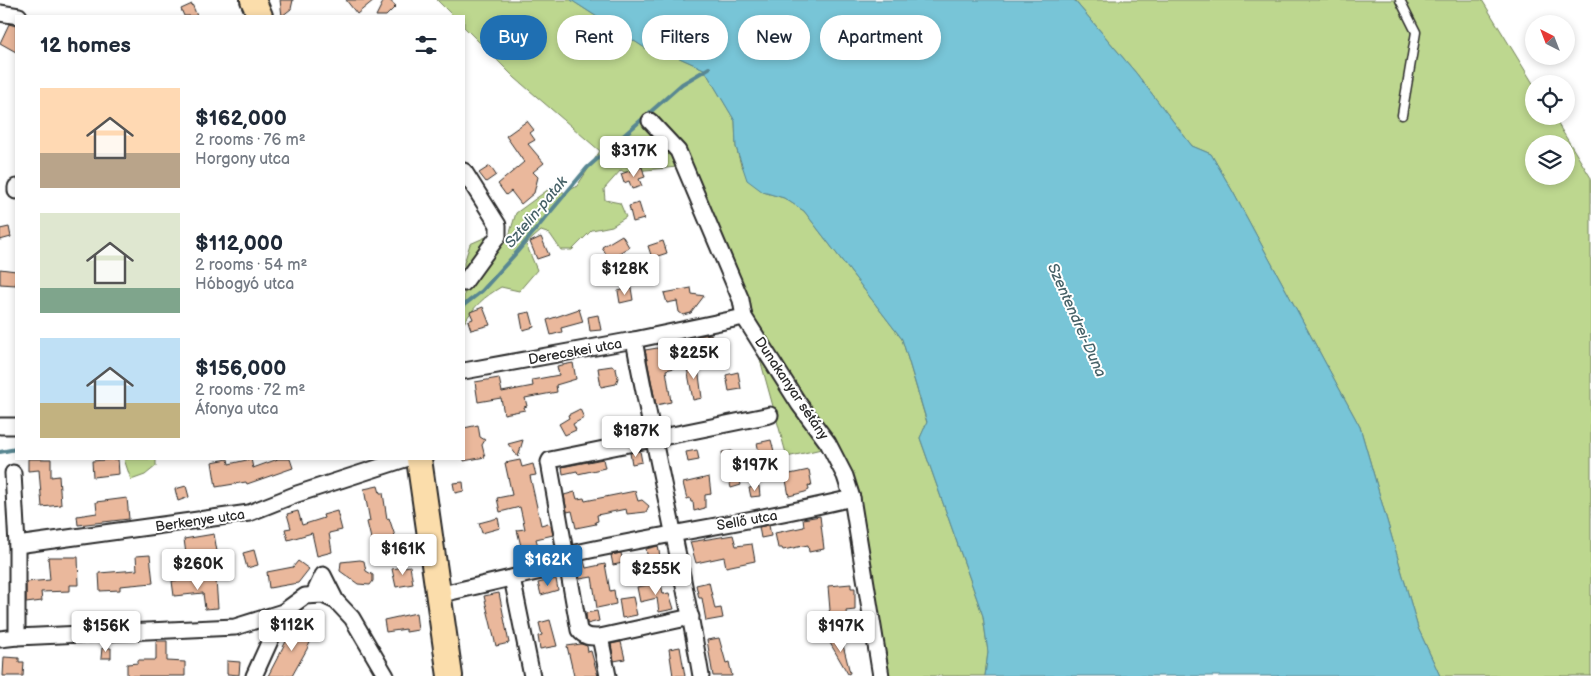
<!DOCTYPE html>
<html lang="en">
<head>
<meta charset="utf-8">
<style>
	:root { --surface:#fff; --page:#f6f6f7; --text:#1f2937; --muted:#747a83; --accent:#1f6fb2 }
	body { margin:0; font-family:"Balsamiq Sans",sans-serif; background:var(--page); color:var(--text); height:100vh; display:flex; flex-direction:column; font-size:19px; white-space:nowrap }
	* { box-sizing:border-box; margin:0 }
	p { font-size:16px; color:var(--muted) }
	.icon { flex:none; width:28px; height:28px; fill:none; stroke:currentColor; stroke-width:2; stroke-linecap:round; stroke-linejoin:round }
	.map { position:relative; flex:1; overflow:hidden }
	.side { position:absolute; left:15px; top:15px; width:450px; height:445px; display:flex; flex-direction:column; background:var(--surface); border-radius:0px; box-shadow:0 2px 8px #0003 }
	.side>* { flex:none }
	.top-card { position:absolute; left:480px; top:15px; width:475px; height:45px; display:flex; gap:10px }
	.needle { width:32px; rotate:318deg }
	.fabs { position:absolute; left:1525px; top:15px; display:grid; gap:10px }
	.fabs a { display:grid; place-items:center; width:50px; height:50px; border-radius:50%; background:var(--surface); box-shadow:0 2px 8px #0003; font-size:25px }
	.price { position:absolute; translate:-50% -42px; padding:0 11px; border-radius:5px; background:#fff; color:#222; font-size:16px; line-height:32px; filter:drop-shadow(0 1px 2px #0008) }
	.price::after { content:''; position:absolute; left:50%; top:30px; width:15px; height:11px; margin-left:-8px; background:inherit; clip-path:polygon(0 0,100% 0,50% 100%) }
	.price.current { background:var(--accent); color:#fff }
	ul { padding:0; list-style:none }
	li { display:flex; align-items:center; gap:15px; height:125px; padding:0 25px }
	li span { display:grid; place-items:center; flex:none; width:140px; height:100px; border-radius:0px; color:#555 }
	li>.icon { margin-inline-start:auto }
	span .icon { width:60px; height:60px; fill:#fffc; stroke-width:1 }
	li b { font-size:21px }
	h2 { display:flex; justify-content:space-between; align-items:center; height:60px; padding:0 25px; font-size:21px }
	.pill { padding:0 18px; border-radius:22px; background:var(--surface); box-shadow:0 2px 8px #0003; font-size:18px; line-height:45px }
	.pill.current { background:var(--accent); color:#fff }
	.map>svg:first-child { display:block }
	.green { fill:#bdd78f; stroke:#74815d; fill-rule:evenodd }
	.water { fill:#78c5d7; stroke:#598792 }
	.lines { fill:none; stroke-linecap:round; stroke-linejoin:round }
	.stream { stroke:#598792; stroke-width:4 }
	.building { fill:#eab89c; stroke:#2b2b2b }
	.service-casing { stroke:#2b2b2b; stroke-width:11 }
	.minor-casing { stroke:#2b2b2b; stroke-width:19 }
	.primary-casing { stroke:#2b2b2b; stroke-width:28 }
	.service { stroke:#fff; stroke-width:8 }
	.minor { stroke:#fff; stroke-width:15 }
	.primary { stroke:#fbddab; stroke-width:24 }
	.labels { text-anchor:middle; stroke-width:4; stroke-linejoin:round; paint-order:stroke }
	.street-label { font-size:14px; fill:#2b2b2b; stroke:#fff }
	.water-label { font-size:15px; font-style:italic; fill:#466167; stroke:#fff }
</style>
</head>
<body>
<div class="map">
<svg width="1591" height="676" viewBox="0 0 1591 676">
	<rect width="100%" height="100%" fill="#fff"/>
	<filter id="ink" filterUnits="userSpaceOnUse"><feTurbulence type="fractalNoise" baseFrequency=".02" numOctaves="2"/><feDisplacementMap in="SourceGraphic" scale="10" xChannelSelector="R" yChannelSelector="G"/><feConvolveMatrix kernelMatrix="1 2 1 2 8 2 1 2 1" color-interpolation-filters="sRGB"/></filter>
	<g filter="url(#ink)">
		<!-- green -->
		<g class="green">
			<path d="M 437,0 L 571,0 L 645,48 L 673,55 L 704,69 L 735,121 L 736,147 L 741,165 L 763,192 L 784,198 L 804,211 L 902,339 L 927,423 L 920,438 L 983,616 L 988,652 L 985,676 L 882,676 L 836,457 L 830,447 L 787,457 L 750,323 L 688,166 L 624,172 L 621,170 L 604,189 L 605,200 L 620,203 L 626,217 L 612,226 L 592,230 L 572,250 L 561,250 L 550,234 L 541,231 L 526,244 L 537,270 L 519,291 L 501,287 C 484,297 474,306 464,323 L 464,263 L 470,244 L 486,237 L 509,236 L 516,213 L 553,186 L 565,193 L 577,186 L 600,151 L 515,78 L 464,27 L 464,16 L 453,16 Z"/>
			<path d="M 1074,0 L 1482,0 L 1534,85 L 1534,116 L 1553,116 L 1591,178 L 1591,676 L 1440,676 L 1418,628 L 1360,427 L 1233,192 L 1211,154 L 1192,146 L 1136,73 ZM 1534,144 L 1566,144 L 1566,176 L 1534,176 Z"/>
			<path d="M 124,459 L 156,459 L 156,466 L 145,475 L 131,480 Z"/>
		</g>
		<!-- water -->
		<path class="water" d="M 571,0 L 1074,0 L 1136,73 L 1192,146 L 1211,154 L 1233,192 L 1360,427 L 1418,628 L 1440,676 L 985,676 L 988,652 L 983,616 L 920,438 L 927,422 L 902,339 L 804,211 L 784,198 L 763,192 L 747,180 L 736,147 L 735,121 L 704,69 L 673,55 L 645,48 Z"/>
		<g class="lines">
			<!-- stream -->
			<g class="stream">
				<path d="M 464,305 L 482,291 L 517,252 L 587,168 L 682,84 L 709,68"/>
				<path d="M 0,452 L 16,449"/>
			</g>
		</g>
		<!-- building -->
		<g class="building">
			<path d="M 280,0 L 293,0 L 291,9 L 282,16 Z"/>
			<path d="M 346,0 L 374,0 L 357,14 Z"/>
			<path d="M 384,0 L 389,0 L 396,6 L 386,16 L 376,16 Z"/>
			<path d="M 192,4 L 197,16 L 184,16 L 181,9 Z"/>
			<path d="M 9,24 L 16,26 L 16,52 L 0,43 Z"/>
			<path d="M 527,121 L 534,130 L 530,133 L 535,140 L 528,144 L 544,163 L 533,172 L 538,177 L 534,193 L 521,204 L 511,191 L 506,195 L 498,184 L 524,162 L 506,136 Z"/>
			<path d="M 490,166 L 496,175 L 486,182 L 479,173 Z"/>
			<path d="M 642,167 L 645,177 L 639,179 L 642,186 L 632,189 L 629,181 L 624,183 L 621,174 Z"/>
			<path d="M 639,203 L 644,219 L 633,222 L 629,206 Z"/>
			<path d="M 9,227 L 11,237 L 0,240 L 0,229 Z"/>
			<path d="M 622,235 L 629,247 L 609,259 L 602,247 Z"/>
			<path d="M 541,237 L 549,255 L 537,259 L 530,242 Z"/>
			<path d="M 663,241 L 667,253 L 652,258 L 648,246 Z"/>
			<path d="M 0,269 L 16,271 L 16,285 L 0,284 Z"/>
			<path d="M 631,288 L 633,300 L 620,303 L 618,291 Z"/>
			<path d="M 691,288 L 692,294 L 704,296 L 691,313 L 683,315 L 679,312 L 677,301 L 667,303 L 664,293 Z"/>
			<path d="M 483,307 L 490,325 L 471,330 L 468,321 L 473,319 L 470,312 Z"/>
			<path d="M 579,309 L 583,322 L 561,328 L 562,332 L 551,335 L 547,320 Z"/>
			<path d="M 530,312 L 534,327 L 523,330 L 520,314 Z"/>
			<path d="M 598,315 L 601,330 L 590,331 L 588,317 Z"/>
			<path d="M 711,334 L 715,353 L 701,356 L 697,336 Z"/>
			<path d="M 670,346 L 674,368 L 666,370 L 671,402 L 656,405 L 645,350 Z"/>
			<path d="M 697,360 L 702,398 L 693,400 L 686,363 Z"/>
			<path d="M 573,363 L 576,379 L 556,385 L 557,392 L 525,398 L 527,406 L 524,407 L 525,410 L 504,414 L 501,398 L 478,402 L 475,382 L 499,378 L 502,392 L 533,386 L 532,380 L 559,375 L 557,366 Z"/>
			<path d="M 612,366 L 616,369 L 618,378 L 616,384 L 601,387 L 598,368 Z"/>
			<path d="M 738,372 L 741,389 L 729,391 L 726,375 Z"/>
			<path d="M 580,409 L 584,418 L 573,424 L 576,430 L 565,435 L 559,424 L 569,418 L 568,415 Z"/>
			<path d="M 478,425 L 480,437 L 485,440 L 482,445 L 485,457 L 464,461 L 464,428 Z"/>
			<path d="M 523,440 L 518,457 L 508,444 Z"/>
			<path d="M 771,440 L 775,455 L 770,456 L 774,477 L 765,479 L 757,443 Z"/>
			<path d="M 697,450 L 699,460 L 688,462 L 686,452 Z"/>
			<path d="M 640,451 L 642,462 L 632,464 L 630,453 Z"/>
			<path d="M 732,451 L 734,461 L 724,463 L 722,452 Z"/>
			<path d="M 28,459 L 51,459 L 51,477 L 59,476 L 61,505 L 42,507 L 39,470 L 28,471 Z"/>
			<path d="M 118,459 L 119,474 L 93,477 L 92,461 Z"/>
			<path d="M 228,459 L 229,464 L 251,459 L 253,468 L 278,459 L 290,459 L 293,468 L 247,484 L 246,482 L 216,487 L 212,462 Z"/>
			<path d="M 603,459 L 605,468 L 578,474 L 577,471 L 563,474 L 562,467 Z"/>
			<path d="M 520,460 L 522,467 L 533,464 L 536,475 L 530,476 L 541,525 L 548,523 L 551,526 L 553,535 L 536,539 L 538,546 L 522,550 L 517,530 L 525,529 L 520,507 L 500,512 L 497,498 L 512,495 L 505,463 Z"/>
			<path d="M 809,470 L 812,486 L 808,485 L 809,490 L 805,492 L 789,496 L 785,475 Z"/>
			<path d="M 738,473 L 741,485 L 731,488 L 728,475 Z"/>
			<path d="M 709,477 L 711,494 L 705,495 L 705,508 L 694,511 L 693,502 L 691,502 L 690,498 L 687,499 L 683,483 Z"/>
			<path d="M 463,482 L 464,491 L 455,493 L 453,483 Z"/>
			<path d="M 186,486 L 189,497 L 178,501 L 175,489 Z"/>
			<path d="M 378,486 L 380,493 L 383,493 L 387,519 L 389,518 L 397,542 L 394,547 L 374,551 L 367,522 L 370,521 L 364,489 Z"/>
			<path d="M 759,486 L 760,496 L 751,497 L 749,488 Z"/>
			<path d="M 635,491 L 638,501 L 642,500 L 649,506 L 646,512 L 627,514 L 626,509 L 597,515 L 598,521 L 595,522 L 596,524 L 576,528 L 572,511 L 567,512 L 564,495 L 575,492 L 577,499 L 584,498 L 585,501 Z"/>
			<path d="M 127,498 L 129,519 L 78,525 L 77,516 L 97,513 L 96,502 Z"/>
			<path d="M 298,511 L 302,525 L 324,518 L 323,515 L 337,511 L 342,530 L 329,533 L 332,552 L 317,556 L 312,533 L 288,540 L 285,529 L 291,528 L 287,514 Z"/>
			<path d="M 820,516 L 824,549 L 809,552 L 808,545 L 783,550 L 782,548 L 778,548 L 775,533 L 804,527 L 803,519 Z"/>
			<path d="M 498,518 L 500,528 L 482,533 L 479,523 Z"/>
			<path d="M 769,525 L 771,536 L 761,538 L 759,527 Z"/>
			<path d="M 214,534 L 218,557 L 187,562 L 184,539 Z"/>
			<path d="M 733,535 L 736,546 L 752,544 L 755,561 L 726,567 L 724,557 L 696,563 L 690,542 Z"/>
			<path d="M 658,546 L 660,556 L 648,559 L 646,549 Z"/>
			<path d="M 254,550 L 258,565 L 247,568 L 243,553 Z"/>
			<path d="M 621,553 L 623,563 L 613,565 L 611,555 Z"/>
			<path d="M 150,555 L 153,583 L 120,586 L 120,590 L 100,591 L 99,573 L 137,570 L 136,556 Z"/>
			<path d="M 48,557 L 78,557 L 79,585 L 70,585 L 70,591 L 41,592 L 42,601 L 26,603 L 26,582 L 50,580 Z"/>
			<path d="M 360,560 L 364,561 L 366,571 L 373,575 L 373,581 L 370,585 L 358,584 L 340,571 L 341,562 Z"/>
			<path d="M 298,561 L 309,569 L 298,583 L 269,588 L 267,572 L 293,567 Z"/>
			<path d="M 581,561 L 584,561 L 586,568 L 605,564 L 610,591 L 614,590 L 616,604 L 597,608 L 592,577 L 580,579 L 577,567 Z"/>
			<path d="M 410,566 L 413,584 L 396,587 L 392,569 Z"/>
			<path d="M 192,578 L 193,582 L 216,580 L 218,608 L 205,609 L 203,593 L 174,596 L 172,581 Z"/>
			<path d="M 556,579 L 558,590 L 541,595 L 538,583 Z"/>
			<path d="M 709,582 L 715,609 L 721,608 L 723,618 L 706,621 L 702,598 L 699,598 L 696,585 Z"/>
			<path d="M 661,583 L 663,594 L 669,593 L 674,609 L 659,612 L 657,598 L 640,602 L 637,587 Z"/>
			<path d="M 851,584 L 851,588 L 855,588 L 855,610 L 846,611 L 847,618 L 821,619 L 830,610 L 828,586 Z"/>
			<path d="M 499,593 L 509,643 L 496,646 L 484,596 Z"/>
			<path d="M 633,597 L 637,615 L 622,618 L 619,599 Z"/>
			<path d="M 597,611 L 599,621 L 587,624 L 586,613 Z"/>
			<path d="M 416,613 L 418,630 L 406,632 L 406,629 L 386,632 L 384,620 Z"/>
			<path d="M 550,620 L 557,646 L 540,649 L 538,636 L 542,635 L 539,623 Z"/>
			<path d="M 295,624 L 314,634 L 307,649 L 292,676 L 268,676 Z"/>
			<path d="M 841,637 L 850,673 L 848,674 L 830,643 Z"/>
			<path d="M 719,638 L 726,663 L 729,662 L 732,676 L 713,676 L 707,640 Z"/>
			<path d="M 156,641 L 167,641 L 167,661 L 185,662 L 185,676 L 127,676 L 127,664 L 138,663 L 138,660 L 156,660 Z"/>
			<path d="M 621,642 L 625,659 L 614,661 L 611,644 Z"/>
			<path d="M 581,644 L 587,646 L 588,652 L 591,651 L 598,676 L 574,676 L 567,646 Z"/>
			<path d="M 680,647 L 685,676 L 673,676 L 669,649 Z"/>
			<path d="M 102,648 L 111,648 L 111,658 L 101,658 Z"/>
			<path d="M 4,657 L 19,658 L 19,662 L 24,662 L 23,676 L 3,676 Z"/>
			<path d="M 227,661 L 240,662 L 239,675 L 227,674 Z"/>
		</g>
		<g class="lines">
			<!-- service casing -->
			<g class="service-casing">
				<path id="service" d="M 1400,0 L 1416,32 L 1402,115"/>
			</g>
			<!-- minor casing -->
			<g class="minor-casing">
				<g id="minor">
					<path d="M 0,13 L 19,16"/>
					<path d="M 650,121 L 678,151 L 741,300 L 744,317 L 799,404 L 828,443 L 845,476 L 852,498 L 881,676"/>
					<path d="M 464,171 L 498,225 L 498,236 L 464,283"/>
					<path d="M 16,191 L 16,187"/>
					<path d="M 634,340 C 655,453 682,564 701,676"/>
					<path d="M 464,371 L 634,340 L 744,317"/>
					<path d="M 0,426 L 16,426"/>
					<path d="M 17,545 L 249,513 L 297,494 L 405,459"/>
					<path d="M 512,578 L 532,676"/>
					<path d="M 314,594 L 323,575 L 336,601"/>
					<path d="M 438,595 L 567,565 L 576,553 C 668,533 761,520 852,498"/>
					<path d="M 691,617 L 600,637 C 591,637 585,638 579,630 L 549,462 L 550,460 L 770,415"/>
					<path d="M 17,637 L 235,627 L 283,612 L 305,596 L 323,595 L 336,601 L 352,618 L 386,676"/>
					<path d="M 600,637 L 608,676"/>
					<path d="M 0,639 L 17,637 L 17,545 L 13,473"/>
					<path d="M 254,676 L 283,612"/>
				</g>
			</g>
			<!-- primary casing -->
			<g class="primary-casing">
				<g id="primary">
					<path d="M 253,0 L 260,16"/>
					<path d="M 419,459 L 450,676"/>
				</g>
			</g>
			<!-- service -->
			<use href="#service" class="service"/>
			<!-- minor -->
			<use href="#minor" class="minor"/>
			<!-- primary -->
			<use href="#primary" class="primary"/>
		</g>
	</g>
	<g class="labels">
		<!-- street labels -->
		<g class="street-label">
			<text transform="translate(575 351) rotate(-10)" y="5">Derecskei utca</text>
			<text transform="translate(792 388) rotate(56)" y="5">Dunakanyar sétány</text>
			<text transform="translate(200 520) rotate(-8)" y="5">Berkenye utca</text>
			<text transform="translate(747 520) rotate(-10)" y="5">Sellő utca</text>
		</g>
		<!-- water labels -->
		<g class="water-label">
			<text transform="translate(536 212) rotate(-50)" y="5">Sztelin-patak</text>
			<text transform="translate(1077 320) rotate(66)" y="5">Szentendrei-Duna</text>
		</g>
	</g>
</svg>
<div class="fabs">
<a><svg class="needle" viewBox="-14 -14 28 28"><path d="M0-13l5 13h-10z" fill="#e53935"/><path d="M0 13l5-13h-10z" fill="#747a83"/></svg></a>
<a><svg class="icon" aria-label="locate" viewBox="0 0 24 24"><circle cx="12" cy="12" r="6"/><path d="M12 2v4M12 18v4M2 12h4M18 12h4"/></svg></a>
<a><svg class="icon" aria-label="layers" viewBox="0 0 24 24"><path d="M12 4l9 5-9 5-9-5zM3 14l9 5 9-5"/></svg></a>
</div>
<b class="price" style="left:634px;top:178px">$317K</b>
<b class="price" style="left:625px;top:296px">$128K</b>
<b class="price" style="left:694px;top:380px">$225K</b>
<b class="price" style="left:636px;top:458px">$187K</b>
<b class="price" style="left:755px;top:492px">$197K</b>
<b class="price" style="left:403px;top:576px">$161K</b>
<b class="price current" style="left:548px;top:587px">$162K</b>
<b class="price" style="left:198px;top:591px">$260K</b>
<b class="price" style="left:656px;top:596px">$255K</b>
<b class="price" style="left:292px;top:652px">$112K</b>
<b class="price" style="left:106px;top:653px">$156K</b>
<b class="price" style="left:841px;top:653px">$197K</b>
<div class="top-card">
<a class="pill current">Buy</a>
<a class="pill">Rent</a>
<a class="pill">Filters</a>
<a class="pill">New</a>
<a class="pill">Apartment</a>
</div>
<section class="side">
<h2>12 homes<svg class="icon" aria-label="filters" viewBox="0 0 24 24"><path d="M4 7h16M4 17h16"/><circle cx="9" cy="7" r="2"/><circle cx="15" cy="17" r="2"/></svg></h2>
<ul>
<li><span style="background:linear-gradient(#ffd9b3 65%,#b9a48a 0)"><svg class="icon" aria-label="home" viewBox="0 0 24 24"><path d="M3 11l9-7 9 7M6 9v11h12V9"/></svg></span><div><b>$162,000</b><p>2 rooms · 76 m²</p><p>Horgony utca</p></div></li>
<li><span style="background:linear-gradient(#dfe7d0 75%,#7fa58c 0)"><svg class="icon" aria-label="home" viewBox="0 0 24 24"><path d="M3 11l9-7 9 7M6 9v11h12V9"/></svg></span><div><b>$112,000</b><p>2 rooms · 54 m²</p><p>Hóbogyó utca</p></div></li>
<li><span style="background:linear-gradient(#bfe0f5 65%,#c2b280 0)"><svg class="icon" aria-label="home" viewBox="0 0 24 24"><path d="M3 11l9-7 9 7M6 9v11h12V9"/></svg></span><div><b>$156,000</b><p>2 rooms · 72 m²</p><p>Áfonya utca</p></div></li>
</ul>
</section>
</div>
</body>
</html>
